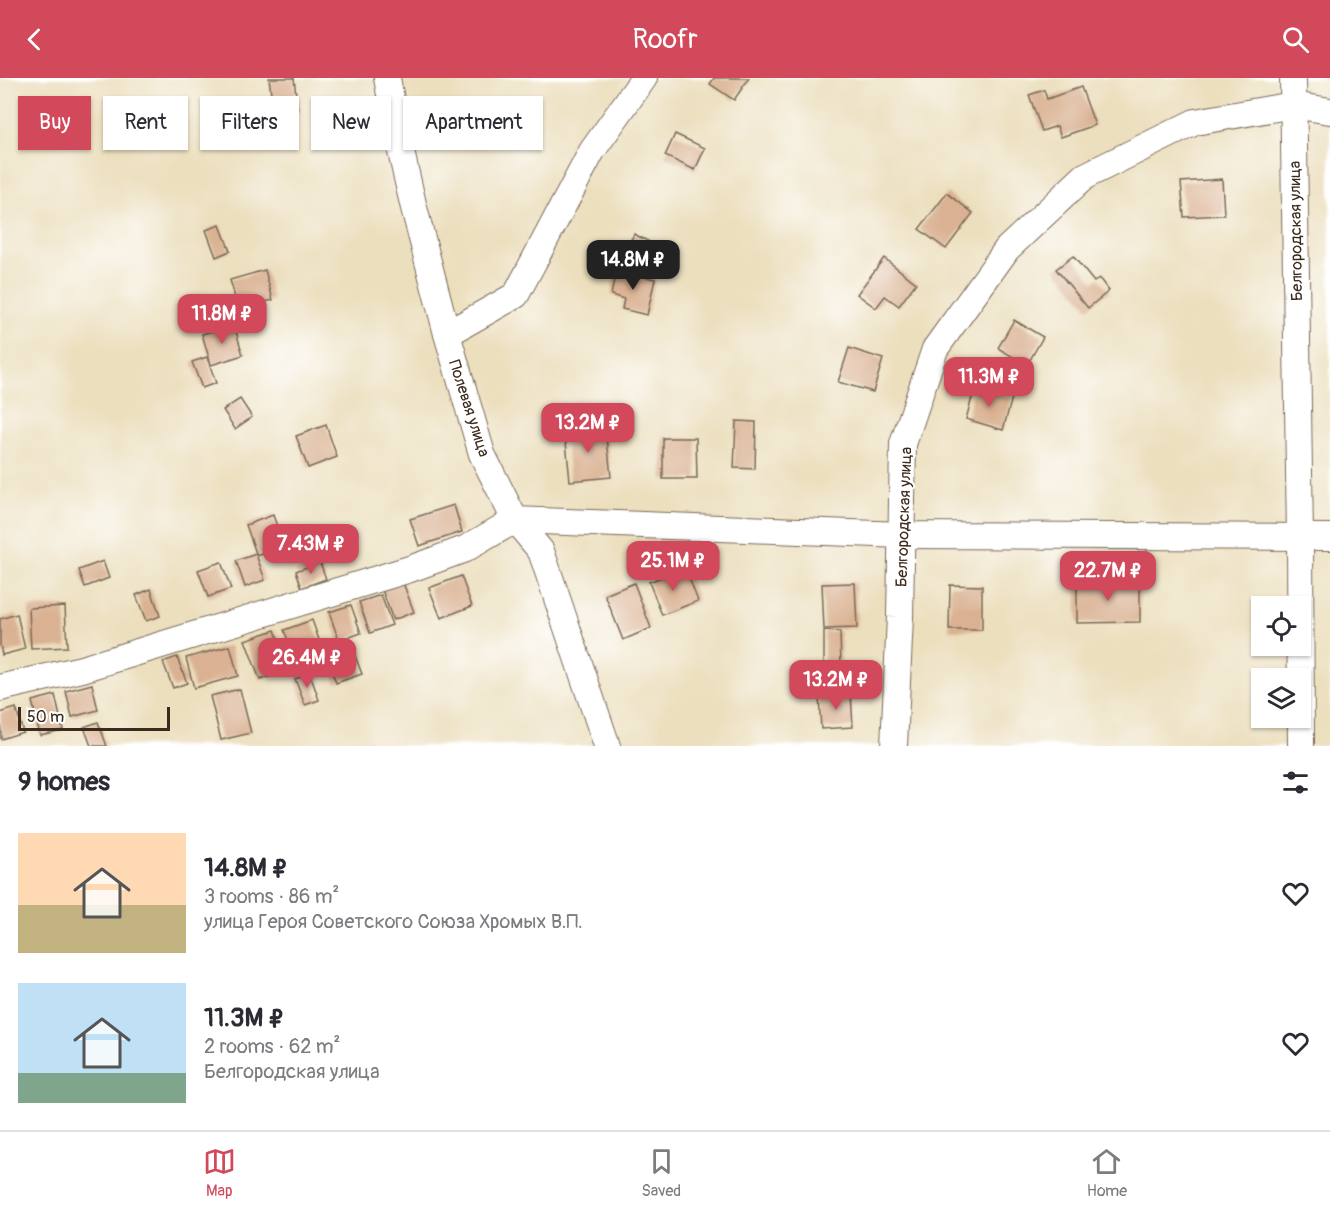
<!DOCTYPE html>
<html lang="en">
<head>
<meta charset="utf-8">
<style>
	:root { --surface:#fff; --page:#f2f2f3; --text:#2b2b33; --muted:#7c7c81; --line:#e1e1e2; --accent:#d1495b }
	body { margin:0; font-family:Pangolin,sans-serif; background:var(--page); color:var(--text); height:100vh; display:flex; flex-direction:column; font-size:22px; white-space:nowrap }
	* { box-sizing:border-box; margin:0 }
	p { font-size:20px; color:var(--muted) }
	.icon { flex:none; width:33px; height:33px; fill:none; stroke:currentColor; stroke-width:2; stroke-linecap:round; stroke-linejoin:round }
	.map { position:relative; height:668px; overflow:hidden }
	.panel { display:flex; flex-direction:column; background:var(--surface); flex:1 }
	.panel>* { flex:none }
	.top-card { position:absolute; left:18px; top:18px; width:600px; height:54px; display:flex; gap:12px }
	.buttons { position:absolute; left:1251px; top:518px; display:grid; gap:12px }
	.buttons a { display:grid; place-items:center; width:60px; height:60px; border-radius:0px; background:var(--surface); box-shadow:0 2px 4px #0004; font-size:30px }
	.scale { position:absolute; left:18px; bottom:15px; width:152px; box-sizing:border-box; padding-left:6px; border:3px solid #3b2a1e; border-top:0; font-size:16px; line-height:21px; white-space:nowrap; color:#3b2a1e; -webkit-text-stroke:4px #fff; paint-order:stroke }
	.price { position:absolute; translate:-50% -51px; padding:0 14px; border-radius:12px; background:var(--accent); color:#fff; font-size:20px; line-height:39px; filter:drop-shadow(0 2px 3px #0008) }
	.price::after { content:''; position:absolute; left:50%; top:36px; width:18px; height:14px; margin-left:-9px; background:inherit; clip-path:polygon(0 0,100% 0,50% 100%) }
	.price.selected { background:#222; color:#fff }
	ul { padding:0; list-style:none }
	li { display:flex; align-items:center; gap:18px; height:150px; padding:0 18px }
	li span { display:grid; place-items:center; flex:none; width:168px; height:120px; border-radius:0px; color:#555 }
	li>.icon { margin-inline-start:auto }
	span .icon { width:72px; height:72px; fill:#fffc; stroke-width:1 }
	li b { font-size:26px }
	h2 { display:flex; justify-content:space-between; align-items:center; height:72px; padding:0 18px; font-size:26px }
	.chip { padding:0 21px; border-radius:0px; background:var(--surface); box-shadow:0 2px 4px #0004; font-size:21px; line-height:54px }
	.chip.selected { background:var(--accent); color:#fff }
	header { display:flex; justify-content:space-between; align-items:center; height:78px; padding:0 18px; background:var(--accent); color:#fff; font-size:27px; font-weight:600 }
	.dock { display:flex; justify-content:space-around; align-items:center; height:84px; border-top:2px solid var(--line); background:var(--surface); font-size:16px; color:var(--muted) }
	.dock a { display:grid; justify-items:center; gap:3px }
	.dock .selected { color:var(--accent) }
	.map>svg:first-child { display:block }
	.building { fill:#dab293 }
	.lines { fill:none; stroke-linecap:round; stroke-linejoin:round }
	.minor-casing { stroke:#796956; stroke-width:28 }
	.minor { stroke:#fff; stroke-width:26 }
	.labels { text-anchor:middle; stroke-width:4.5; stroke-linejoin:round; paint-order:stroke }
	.street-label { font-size:16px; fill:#3b2a1e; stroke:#fff }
</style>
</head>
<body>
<header><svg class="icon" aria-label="back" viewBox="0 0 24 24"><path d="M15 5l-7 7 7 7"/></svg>Roofr<svg class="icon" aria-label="search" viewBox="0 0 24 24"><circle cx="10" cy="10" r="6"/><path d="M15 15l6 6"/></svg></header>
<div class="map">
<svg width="1330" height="668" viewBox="0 0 1330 668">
	<rect width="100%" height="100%" fill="#fff"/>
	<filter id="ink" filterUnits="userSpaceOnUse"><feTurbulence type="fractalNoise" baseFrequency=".0167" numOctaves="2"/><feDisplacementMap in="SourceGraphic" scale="12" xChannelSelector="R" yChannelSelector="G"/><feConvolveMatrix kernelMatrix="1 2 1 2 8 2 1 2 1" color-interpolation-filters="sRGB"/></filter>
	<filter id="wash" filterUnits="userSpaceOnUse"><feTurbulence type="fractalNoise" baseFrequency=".008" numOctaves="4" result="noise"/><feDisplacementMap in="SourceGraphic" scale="24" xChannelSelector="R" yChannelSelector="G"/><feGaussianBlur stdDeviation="1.35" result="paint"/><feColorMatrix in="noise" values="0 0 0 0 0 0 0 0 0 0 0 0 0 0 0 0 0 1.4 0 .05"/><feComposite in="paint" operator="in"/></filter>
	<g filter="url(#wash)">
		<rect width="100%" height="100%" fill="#ecdfbe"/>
		<g id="blocks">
			<!-- building -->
			<g class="building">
				<path d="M 269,0 L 294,0 L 298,34 L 274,37 Z"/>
				<path d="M 714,0 L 749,0 L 734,22 L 710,6 Z"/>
				<path d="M 1081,9 L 1095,47 L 1061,59 L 1057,48 L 1042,53 L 1029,17 L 1044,12 L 1047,21 Z"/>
				<path d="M 675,56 L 705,70 L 695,92 L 665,78 Z"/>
				<path d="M 1222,101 L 1224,137 L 1184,139 L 1181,104 Z"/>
				<path d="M 947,115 L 973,135 L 946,171 L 919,151 Z"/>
				<path d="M 220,147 L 230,173 L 216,179 L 206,152 Z"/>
				<path d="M 634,156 L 669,174 L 659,195 L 624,176 Z"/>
				<path d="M 1073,178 L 1094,204 L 1099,200 L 1109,213 L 1088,230 L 1056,191 Z"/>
				<path d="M 884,180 L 916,205 L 899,228 L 885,218 L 876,230 L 857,216 Z"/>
				<path d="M 265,192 L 273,222 L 238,231 L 230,202 Z"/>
				<path d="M 616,192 L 655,201 L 647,237 L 622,231 L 624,221 L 611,217 Z"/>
				<path d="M 1014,242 L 1043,259 L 1027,287 L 998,270 Z"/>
				<path d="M 234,247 L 243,277 L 211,287 L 202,256 Z"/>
				<path d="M 849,270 L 883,281 L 873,314 L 838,304 Z"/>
				<path d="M 207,279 L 216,305 L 202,310 L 192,284 Z"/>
				<path d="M 975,309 L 1012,320 L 1003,352 L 966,341 Z"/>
				<path d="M 240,321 L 252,339 L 235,351 L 223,332 Z"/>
				<path d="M 736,343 L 756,344 L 755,391 L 734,390 Z"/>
				<path d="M 326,347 L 337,379 L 308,390 L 296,358 Z"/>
				<path d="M 606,350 L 611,399 L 570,403 L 565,354 Z"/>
				<path d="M 663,360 L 696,360 L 697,401 L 663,401 Z"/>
				<path d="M 454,427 L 462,454 L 419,468 L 410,441 Z"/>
				<path d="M 273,437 L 284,468 L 257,478 L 246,447 Z"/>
				<path d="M 256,476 L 265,502 L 245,509 L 236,483 Z"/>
				<path d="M 103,483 L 109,500 L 85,509 L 79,492 Z"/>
				<path d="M 221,484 L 231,511 L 208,519 L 198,492 Z"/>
				<path d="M 320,484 L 326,501 L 302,510 L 296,493 Z"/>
				<path d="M 685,490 L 698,523 L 662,537 L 649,504 Z"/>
				<path d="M 461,498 L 472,528 L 441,540 L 429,510 Z"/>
				<path d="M 402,502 L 414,534 L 393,542 L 381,509 Z"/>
				<path d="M 1140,504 L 1140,544 L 1077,545 L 1077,505 Z"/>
				<path d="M 634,505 L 651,550 L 623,562 L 605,517 Z"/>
				<path d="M 855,505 L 857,550 L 824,551 L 822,506 Z"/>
				<path d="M 950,507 L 982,508 L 982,552 L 949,552 Z"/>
				<path d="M 151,511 L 160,538 L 146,543 L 136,517 Z"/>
				<path d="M 381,517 L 392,547 L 370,555 L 359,524 Z"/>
				<path d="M 351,527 L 361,555 L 339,563 L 329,534 Z"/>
				<path d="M 65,528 L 67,569 L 31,571 L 29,530 Z"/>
				<path d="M 17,536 L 25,571 L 2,577 L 0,566 L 0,541 Z"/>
				<path d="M 312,542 L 323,573 L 296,583 L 284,552 Z"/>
				<path d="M 275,552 L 289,592 L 260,602 L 245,562 Z"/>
				<path d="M 824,553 L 840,554 L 841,587 L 824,588 Z"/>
				<path d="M 351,567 L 362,596 L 336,605 L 326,577 Z"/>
				<path d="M 230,568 L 238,598 L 194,610 L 186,580 Z"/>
				<path d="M 177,579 L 187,605 L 173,610 L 163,584 Z"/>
				<path d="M 310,596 L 319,622 L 305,627 L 295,601 Z"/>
				<path d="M 92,606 L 98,632 L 72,639 L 66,613 Z"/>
				<path d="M 240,611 L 251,655 L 221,662 L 210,618 Z"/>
				<path d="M 851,615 L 853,649 L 821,651 L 819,618 Z"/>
				<path d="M 55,617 L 63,652 L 40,657 L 32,623 Z"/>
				<path d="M 16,630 L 23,654 L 1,661 L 0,635 Z"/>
				<path d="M 98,644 L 107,668 L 91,668 L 84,649 Z"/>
			</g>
		</g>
	</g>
	<g filter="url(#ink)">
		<use href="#blocks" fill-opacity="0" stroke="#796956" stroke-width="1.5"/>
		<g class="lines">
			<!-- minor casing -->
			<g class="minor-casing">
				<g id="minor">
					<path d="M 387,0 L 399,65 L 413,126 L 447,256 L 482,376 L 515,442 L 541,473 L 607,668"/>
					<path d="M 1293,0 L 1300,459 L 1301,668"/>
					<path d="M 447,256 L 516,217 L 592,73 L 644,0"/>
					<path d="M 515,442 L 902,457 L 1330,459"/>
					<path d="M 0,610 L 82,591 L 410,491 L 465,471 L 515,442"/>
					<path d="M 894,668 L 900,539 L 903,366 L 935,271 L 1007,171 L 1085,98 L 1195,44 L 1293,27 L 1330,33"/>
				</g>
			</g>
			<!-- minor -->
			<use href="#minor" class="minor"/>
		</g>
	</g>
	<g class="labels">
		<!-- street labels -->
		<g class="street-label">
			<text transform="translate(1295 153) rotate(-91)" y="6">Белгородская улица</text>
			<text transform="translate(470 330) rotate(72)" y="6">Полевая улица</text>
			<text transform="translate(903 439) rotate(-88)" y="6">Белгородская улица</text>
		</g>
	</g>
</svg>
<div class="buttons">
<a><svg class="icon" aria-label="locate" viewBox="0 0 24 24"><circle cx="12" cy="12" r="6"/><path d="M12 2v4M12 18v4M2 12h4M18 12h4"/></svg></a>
<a><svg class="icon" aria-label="layers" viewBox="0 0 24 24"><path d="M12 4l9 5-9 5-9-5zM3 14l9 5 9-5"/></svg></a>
</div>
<div class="scale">50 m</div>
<b class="price selected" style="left:633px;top:213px">14.8M ₽</b>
<b class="price" style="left:222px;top:267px">11.8M ₽</b>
<b class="price" style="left:989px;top:330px">11.3M ₽</b>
<b class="price" style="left:588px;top:376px">13.2M ₽</b>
<b class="price" style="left:311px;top:497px">7.43M ₽</b>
<b class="price" style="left:673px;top:514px">25.1M ₽</b>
<b class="price" style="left:1108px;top:524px">22.7M ₽</b>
<b class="price" style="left:307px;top:611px">26.4M ₽</b>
<b class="price" style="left:836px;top:633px">13.2M ₽</b>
<div class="top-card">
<a class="chip selected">Buy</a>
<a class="chip">Rent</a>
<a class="chip">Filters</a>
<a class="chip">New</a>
<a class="chip">Apartment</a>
</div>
</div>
<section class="panel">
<h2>9 homes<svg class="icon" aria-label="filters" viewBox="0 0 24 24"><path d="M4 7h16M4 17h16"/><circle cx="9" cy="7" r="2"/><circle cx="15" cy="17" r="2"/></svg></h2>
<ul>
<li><span style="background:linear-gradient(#ffd9b3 60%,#c2b280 0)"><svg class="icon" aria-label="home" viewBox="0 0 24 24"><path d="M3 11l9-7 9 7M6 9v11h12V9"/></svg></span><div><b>14.8M ₽</b><p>3 rooms · 86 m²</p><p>улица Героя Советского Союза Хромых В.П.</p></div><svg class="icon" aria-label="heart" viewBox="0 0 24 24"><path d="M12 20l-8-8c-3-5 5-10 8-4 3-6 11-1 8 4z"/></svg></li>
<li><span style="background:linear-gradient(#bfe0f5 75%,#7fa58c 0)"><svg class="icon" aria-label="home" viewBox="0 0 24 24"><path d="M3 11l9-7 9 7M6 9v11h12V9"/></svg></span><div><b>11.3M ₽</b><p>2 rooms · 62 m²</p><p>Белгородская улица</p></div><svg class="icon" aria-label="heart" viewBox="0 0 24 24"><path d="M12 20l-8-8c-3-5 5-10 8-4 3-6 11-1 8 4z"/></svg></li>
</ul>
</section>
<nav class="dock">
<a class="selected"><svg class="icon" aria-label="map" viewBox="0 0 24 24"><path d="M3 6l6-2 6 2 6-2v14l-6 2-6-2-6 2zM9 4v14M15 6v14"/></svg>Map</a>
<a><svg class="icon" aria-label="saved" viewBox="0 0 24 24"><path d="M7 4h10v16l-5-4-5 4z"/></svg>Saved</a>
<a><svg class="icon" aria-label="home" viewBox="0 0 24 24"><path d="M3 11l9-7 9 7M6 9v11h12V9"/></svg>Home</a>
</nav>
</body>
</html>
